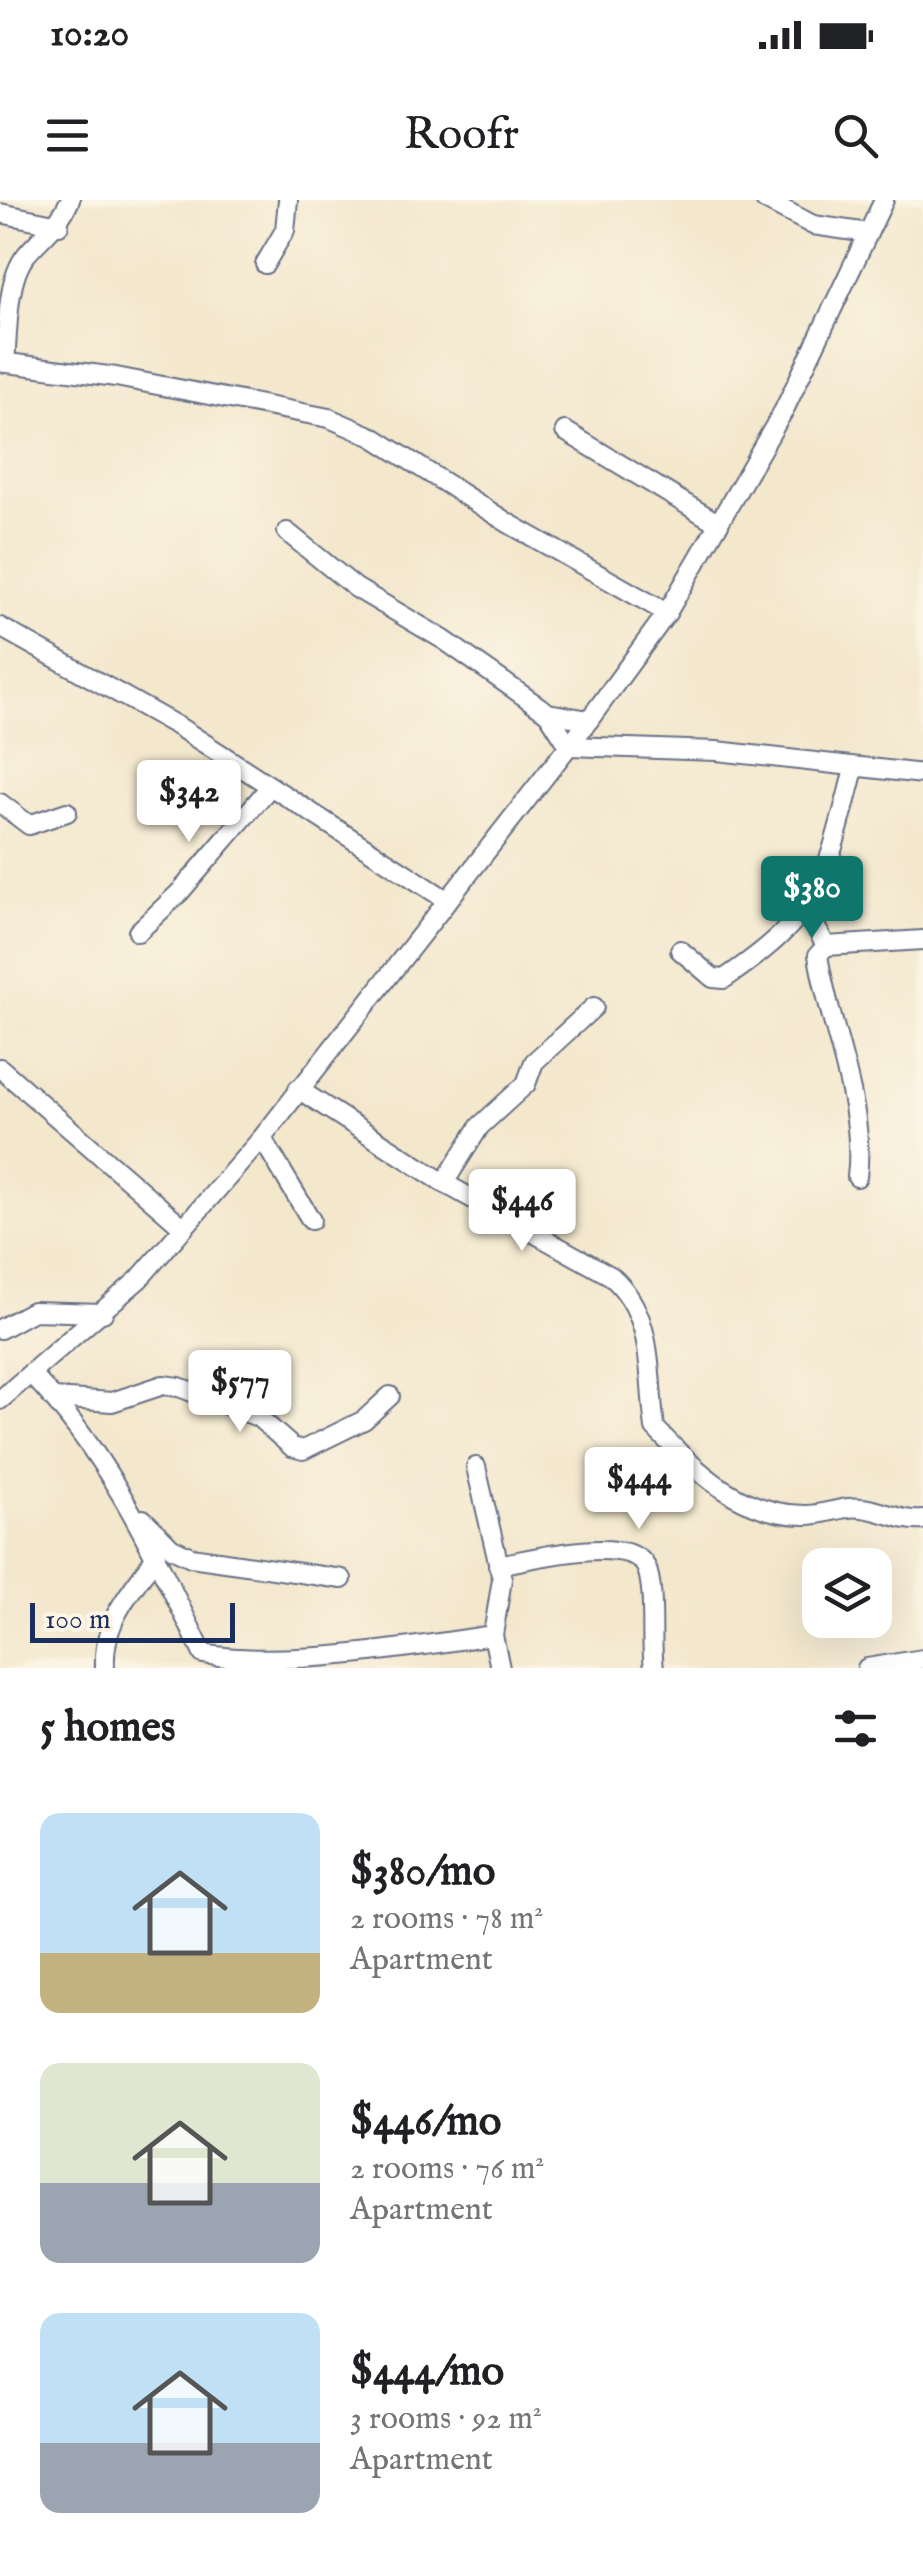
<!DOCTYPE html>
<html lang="en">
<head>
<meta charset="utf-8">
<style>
	:root { --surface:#fff; --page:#f2f2f2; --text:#202124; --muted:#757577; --accent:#0f766e }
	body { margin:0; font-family:"IM FELL English",serif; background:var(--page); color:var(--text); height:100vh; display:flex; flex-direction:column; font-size:38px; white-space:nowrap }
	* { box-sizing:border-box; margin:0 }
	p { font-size:32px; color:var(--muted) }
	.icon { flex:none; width:55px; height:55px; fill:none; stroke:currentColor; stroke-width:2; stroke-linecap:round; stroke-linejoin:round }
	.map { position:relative; height:1468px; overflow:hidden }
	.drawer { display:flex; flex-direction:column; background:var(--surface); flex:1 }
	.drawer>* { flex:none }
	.buttons { position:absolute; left:802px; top:1348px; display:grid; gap:20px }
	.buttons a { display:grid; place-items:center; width:90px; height:90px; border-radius:20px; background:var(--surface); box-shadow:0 10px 40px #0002; font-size:50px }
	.scale { position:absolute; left:30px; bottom:25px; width:205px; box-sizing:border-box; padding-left:10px; border:5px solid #1b2f5e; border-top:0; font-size:28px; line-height:35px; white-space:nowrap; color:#1b2f5e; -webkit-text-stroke:8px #fcf5e5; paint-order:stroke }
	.price { position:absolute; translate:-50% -85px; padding:0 22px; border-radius:10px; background:#fff; color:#222; font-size:32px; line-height:65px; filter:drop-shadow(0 2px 5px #0008) }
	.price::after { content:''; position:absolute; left:50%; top:60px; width:30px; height:22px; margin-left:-15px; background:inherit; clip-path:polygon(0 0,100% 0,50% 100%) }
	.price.active { background:var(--accent); color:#fff }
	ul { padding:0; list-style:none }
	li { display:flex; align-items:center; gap:30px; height:250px; padding:0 40px }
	li span { display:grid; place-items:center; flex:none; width:280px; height:200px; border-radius:20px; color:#555 }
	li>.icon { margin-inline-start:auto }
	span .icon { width:120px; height:120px; fill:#fffc; stroke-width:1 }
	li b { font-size:42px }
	h2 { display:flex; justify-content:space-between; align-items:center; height:120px; padding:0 40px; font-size:42px }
	.status { display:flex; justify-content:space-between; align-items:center; height:70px; padding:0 50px; background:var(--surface); direction:ltr }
	.status svg { height:28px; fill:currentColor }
	header { display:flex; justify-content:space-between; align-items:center; height:130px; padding:0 40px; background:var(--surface); font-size:45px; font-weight:600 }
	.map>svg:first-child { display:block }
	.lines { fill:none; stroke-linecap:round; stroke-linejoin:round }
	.minor-casing { stroke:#676f84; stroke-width:22 }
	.minor { stroke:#fff; stroke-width:18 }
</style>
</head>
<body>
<div class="status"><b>10:20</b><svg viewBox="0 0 49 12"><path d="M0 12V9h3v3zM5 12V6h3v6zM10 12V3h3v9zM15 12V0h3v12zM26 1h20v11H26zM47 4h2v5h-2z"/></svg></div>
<header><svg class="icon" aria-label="menu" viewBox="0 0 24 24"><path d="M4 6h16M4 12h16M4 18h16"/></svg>Roofr<svg class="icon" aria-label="search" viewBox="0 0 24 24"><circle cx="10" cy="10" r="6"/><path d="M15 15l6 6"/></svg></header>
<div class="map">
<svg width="923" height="1468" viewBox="0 0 923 1468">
	<rect width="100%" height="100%" fill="#fcf5e5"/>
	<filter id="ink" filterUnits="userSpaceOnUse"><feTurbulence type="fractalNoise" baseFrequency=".01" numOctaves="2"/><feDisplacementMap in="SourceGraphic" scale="20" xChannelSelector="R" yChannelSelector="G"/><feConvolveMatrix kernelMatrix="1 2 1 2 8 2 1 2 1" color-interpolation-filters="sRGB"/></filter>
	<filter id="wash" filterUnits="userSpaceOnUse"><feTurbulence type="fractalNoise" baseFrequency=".0048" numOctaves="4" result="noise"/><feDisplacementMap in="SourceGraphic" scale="40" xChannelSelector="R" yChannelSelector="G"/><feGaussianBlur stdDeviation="2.25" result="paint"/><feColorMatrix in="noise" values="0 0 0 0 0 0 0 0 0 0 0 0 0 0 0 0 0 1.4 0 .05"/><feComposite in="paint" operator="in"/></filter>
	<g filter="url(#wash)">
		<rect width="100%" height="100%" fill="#f3e7cc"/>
	</g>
	<g filter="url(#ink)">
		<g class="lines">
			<!-- minor casing -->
			<g class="minor-casing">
				<g id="minor">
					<path d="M 765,0 L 813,25 L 868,33"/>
					<path d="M 0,13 L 59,25"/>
					<path d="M 265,64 L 285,30 L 288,0"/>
					<path d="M 0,162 L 116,177 L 329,218 L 373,237 L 508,323 L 667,413"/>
					<path d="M 5,163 C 8,132 6,80 26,55 C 43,35 59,25 70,0"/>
					<path d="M 565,231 L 719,324"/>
					<path d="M 287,332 L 356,388 L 444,440 L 548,513 L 589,520"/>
					<path d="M 0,427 L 179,527 L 445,699"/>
					<path d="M 548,513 L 569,546 L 717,551 L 923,574"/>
					<path d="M 0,603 L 29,625 L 67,612"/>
					<path d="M 807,711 L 826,746"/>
					<path d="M 138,732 L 180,692 L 269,588"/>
					<path d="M 680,750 L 713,778 L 724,779 C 823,712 825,680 854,569"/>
					<path d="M 0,868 L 184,1028"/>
					<path d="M 298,889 L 444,983 L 611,1076 C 656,1116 647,1173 655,1228 C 697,1272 741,1316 807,1315 C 825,1315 844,1305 862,1308 C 883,1310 901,1322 923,1320"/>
					<path d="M 262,938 L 311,1020"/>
					<path d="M 857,977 C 866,903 829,828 818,755 L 826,746 L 923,740"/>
					<path d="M 444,983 L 480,926 L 526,884 L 534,862 L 594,807"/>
					<path d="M 0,1129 L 33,1111 L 103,1113"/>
					<path d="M 31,1174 C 109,1254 155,1355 203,1454 C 283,1468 409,1448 493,1435"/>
					<path d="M 54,1198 L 112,1202 L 163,1185 L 179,1187 L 258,1217 L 292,1247 L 303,1250 L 364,1220 L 390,1196"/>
					<path d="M 0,1200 L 139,1079 L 262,938 L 589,520 L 667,413 L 784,210 L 884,0"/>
					<path d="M 476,1267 L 502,1379 L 493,1435 L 500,1468"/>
					<path d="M 143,1319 L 172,1348 L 191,1357 L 342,1379"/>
					<path d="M 498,1365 C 528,1360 630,1333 646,1367 C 656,1389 650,1441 654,1468"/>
					<path d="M 105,1468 C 102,1420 131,1393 156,1356"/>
					<path d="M 867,1468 L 923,1459"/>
				</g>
			</g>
			<!-- minor -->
			<use href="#minor" class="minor"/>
		</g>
	</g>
</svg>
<div class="buttons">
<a><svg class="icon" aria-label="layers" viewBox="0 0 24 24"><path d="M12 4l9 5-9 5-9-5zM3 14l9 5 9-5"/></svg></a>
</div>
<div class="scale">100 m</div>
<b class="price" style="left:189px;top:645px">$342</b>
<b class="price active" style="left:812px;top:741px">$380</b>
<b class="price" style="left:522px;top:1054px">$446</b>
<b class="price" style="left:240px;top:1235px">$577</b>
<b class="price" style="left:639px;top:1332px">$444</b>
</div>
<section class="drawer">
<h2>5 homes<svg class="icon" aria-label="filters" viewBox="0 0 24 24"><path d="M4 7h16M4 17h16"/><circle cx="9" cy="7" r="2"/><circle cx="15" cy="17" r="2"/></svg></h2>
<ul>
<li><span style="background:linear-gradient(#bfe0f5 70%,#c2b280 0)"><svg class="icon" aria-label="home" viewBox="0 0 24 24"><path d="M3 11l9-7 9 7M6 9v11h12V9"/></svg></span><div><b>$380/mo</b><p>2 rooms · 78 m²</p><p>Apartment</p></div></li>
<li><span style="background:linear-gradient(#dfe7d0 60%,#9aa5b1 0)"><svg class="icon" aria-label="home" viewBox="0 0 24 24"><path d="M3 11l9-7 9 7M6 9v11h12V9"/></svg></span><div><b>$446/mo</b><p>2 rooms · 76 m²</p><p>Apartment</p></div></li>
<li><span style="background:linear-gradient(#bfe0f5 65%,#9aa5b1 0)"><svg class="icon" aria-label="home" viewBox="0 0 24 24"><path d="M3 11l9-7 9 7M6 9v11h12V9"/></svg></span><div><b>$444/mo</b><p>3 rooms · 92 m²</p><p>Apartment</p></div></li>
</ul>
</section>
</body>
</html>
